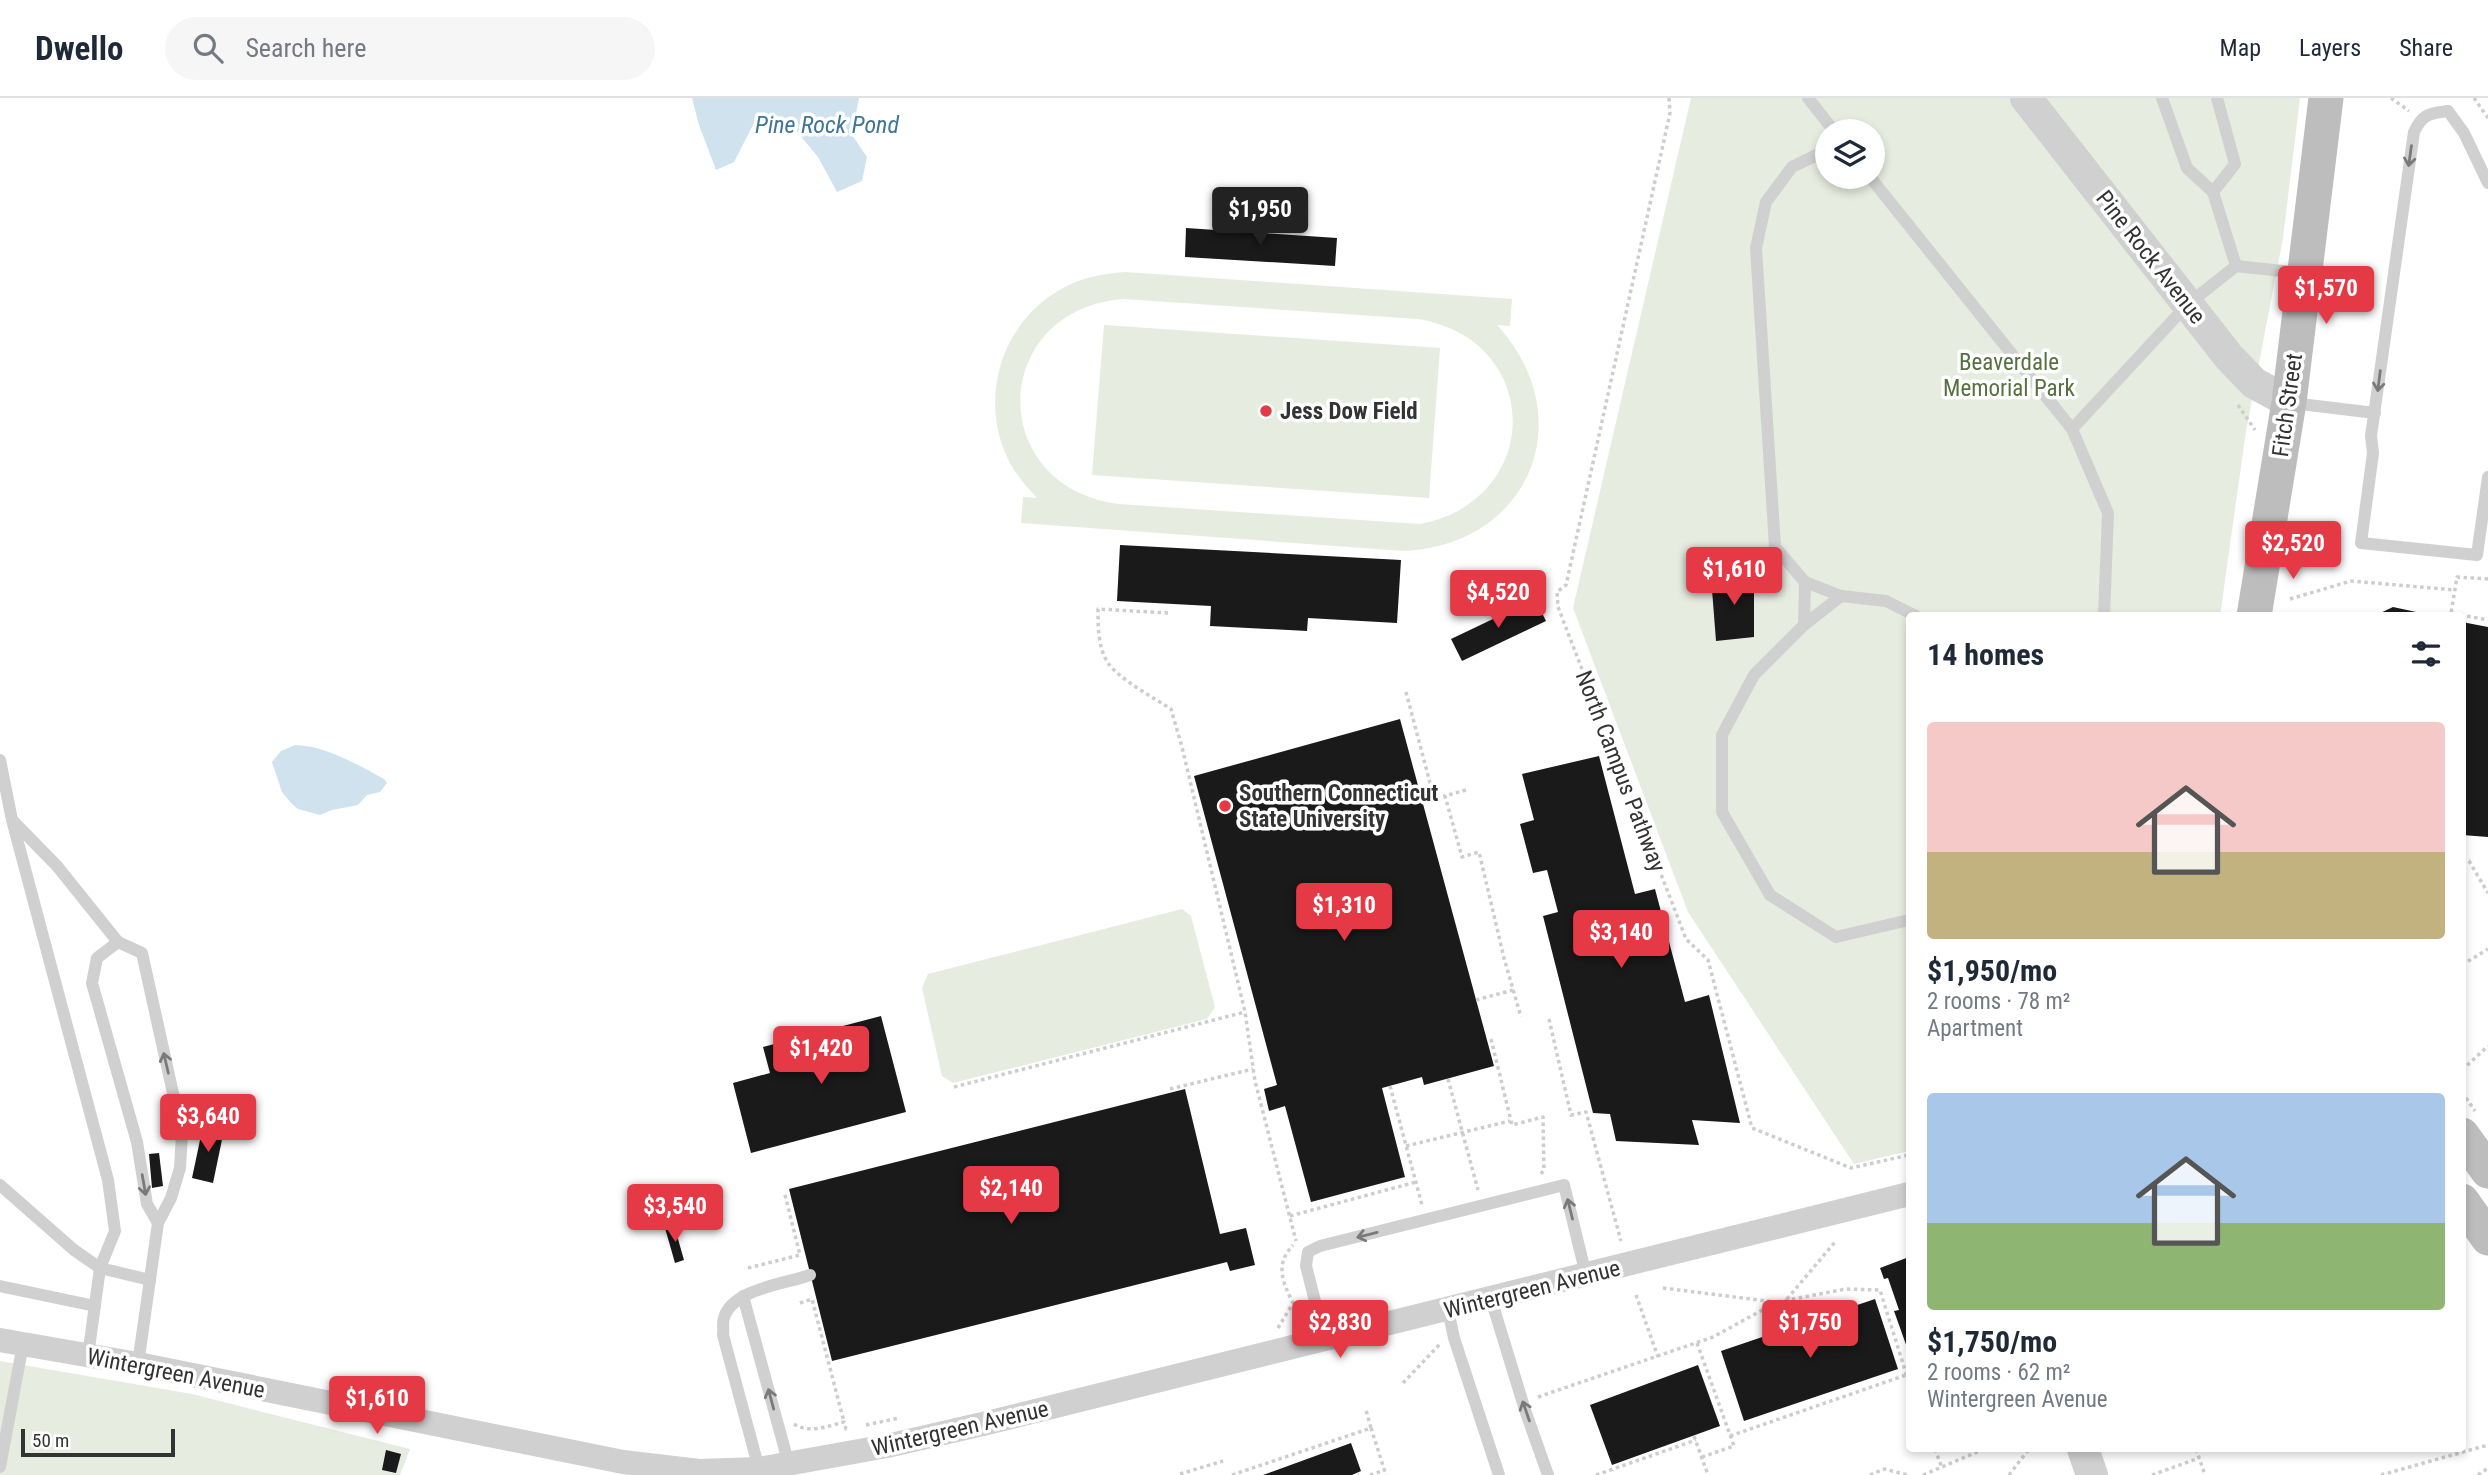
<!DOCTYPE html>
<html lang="en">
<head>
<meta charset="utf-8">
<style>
	:root { --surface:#fff; --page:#f6f6f7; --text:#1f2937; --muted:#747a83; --line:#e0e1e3; --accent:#e63946 }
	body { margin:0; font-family:"Roboto Condensed",sans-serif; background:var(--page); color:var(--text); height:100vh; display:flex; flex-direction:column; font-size:26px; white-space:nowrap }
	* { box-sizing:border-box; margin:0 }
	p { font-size:23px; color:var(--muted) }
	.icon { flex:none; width:38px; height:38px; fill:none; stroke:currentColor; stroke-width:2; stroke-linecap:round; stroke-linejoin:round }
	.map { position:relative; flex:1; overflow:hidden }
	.sheet { position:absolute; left:1906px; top:514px; width:560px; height:840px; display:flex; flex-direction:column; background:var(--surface); border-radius:7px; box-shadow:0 4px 10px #0003 }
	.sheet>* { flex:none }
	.tools { position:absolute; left:1815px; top:21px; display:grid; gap:14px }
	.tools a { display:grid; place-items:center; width:70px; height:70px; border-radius:50%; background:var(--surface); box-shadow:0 4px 10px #0003; font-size:35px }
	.scale { position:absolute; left:21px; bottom:18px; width:154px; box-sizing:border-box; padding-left:7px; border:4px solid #333; border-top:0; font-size:19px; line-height:24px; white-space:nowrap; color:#333; -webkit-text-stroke:5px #fff; paint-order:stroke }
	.price { position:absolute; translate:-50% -60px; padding:0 16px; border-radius:7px; background:var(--accent); color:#fff; font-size:23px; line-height:46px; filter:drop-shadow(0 2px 4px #0008) }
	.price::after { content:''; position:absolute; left:50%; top:42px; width:21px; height:16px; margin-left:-10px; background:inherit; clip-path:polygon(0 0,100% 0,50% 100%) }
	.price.current { background:#222; color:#fff }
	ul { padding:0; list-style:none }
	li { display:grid; align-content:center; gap:14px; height:371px; padding:0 21px }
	li span { display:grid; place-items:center; height:217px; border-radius:7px; color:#555 }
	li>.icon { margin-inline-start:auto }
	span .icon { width:126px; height:126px; fill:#fffc; stroke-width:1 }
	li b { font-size:30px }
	h2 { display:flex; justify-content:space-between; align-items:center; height:84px; padding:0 21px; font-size:30px }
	header { display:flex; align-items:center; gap:42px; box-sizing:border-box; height:98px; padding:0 35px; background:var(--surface); border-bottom:2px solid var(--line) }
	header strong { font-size:33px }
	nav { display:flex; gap:38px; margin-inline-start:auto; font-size:24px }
	.search { width:490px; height:63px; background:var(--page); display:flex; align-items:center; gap:18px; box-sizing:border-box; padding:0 24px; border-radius:38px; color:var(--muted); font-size:26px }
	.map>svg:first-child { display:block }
	.green { fill:#e6ecdf; fill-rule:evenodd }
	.water { fill:#cfe2ee }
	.building { fill:#1a1a1a }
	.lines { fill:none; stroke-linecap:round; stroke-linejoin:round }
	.path { stroke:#cdcdcd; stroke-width:3.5; stroke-dasharray:3.5 3.5; stroke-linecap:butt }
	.service { stroke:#d0d0d0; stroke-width:12 }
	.minor { stroke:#d0d0d0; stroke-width:24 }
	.tertiary { stroke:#d0d0d0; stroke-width:32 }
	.secondary { stroke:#bdbdbd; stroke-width:35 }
	.oneway { stroke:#7a7a7a }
	.poi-dot { fill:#e63946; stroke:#fff; stroke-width:2.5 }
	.labels { text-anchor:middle; stroke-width:7; stroke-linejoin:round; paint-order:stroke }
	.street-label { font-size:23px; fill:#333; stroke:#fff }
	.park-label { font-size:23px; fill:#56703f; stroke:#fff }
	.poi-label { font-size:23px; font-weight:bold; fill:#333; stroke:#fff; text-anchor:start }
	.water-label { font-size:24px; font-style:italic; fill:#3f7597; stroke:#fff }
</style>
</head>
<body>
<header>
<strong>Dwello</strong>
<div class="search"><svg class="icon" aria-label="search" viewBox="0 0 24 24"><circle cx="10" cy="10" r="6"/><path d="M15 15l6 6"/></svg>Search here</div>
<nav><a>Map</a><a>Layers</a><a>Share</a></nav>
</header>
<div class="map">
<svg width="2488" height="1377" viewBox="0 0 2488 1377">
	<rect width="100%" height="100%" fill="#fff"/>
	<!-- green -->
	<g class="green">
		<path d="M 1691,0 L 2300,0 L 2283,140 L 2246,333 L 2220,518 L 1909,518 L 1909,1053 L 1854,1066 L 1688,814 L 1573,510 ZM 1827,33 L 1872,33 L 1872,79 L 1827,79 Z"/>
		<path d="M 1125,174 L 1512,201 L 1510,228 L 1497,227 C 1582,320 1530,447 1404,453 L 1021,425 L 1023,399 L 1037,400 C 1026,388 1015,376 1008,361 C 978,299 1002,223 1063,190 C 1082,179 1103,176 1125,174 ZM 1124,201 L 1418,221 C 1543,241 1545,402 1420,426 L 1118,406 C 983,387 991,210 1124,201 Z"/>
		<path d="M 1104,227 L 1440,250 L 1429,400 L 1092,377 Z"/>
		<path d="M 1182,811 L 1191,818 L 1215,909 L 1207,921 L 953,985 L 942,978 L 922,890 L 928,876 Z"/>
		<path d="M 0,1263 L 192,1296 L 410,1351 L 400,1377 L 0,1377 Z"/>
	</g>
	<!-- water -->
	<g class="water">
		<path d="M 692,0 L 859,0 L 852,37 L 867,59 L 862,83 L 837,94 L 818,59 L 789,24 L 755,23 L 734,64 L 716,72 L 699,27 Z"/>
		<path d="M 295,647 C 323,647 359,667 384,681 L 387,685 L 380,694 L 367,697 L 358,707 L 332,712 L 320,717 L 298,711 L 291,705 L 282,694 L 272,664 L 281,653 Z"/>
	</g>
	<!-- building -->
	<g class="building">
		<path d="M 1186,130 L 1337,140 L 1335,168 L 1185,159 Z"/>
		<path d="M 1120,447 L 1401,462 L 1397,525 L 1308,520 L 1307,533 L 1210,528 L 1211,508 L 1117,503 Z"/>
		<path d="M 1754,478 L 1754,539 L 1716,543 L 1711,479 Z"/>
		<path d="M 1535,501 L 1546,523 L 1462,563 L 1451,541 Z"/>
		<path d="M 2393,509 L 2430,517 L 2430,518 L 2374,518 Z"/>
		<path d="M 2462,524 L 2488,529 L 2488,739 L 2462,737 Z"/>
		<path d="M 1400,621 L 1494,968 L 1424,987 L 1422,979 L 1382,990 L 1405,1079 L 1311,1104 L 1285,1008 L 1269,1013 L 1264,991 L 1277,987 L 1194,678 Z"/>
		<path d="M 1599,658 L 1635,796 L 1655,791 L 1685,904 L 1709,897 L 1740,1025 L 1692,1022 L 1699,1047 L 1616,1043 L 1610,1016 L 1593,1015 L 1543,818 L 1558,814 L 1547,772 L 1533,775 L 1520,726 L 1534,722 L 1522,676 Z"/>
		<path d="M 881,918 L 906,1014 L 751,1055 L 733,985 L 770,975 L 763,949 Z"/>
		<path d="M 1185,991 L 1220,1136 L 1246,1130 L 1255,1167 L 1230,1173 L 1227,1164 L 832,1263 L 789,1091 Z"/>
		<path d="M 203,1028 L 224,1032 L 213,1085 L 192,1080 Z"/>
		<path d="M 159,1055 L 163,1088 L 152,1090 L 149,1056 Z"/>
		<path d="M 674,1127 L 684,1162 L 675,1165 L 665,1130 Z"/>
		<path d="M 1909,1159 L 1909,1255 L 1894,1213 L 1899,1212 L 1888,1180 L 1884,1181 L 1880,1170 Z"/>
		<path d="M 1875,1201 L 1898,1271 L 1744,1323 L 1721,1253 Z"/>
		<path d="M 1698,1267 L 1720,1328 L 1612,1367 L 1590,1307 Z"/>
		<path d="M 1351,1345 L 1361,1373 L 1352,1377 L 1263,1377 Z"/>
		<path d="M 386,1352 L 401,1356 L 396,1375 L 382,1372 Z"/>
	</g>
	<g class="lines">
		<!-- path -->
		<g class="path">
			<path d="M 1669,0 L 1670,15 L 1566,487 L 1557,494 L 1558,509 L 1686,841 L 1708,862 L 1752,1030 L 1851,1070 L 1909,1057"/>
			<path d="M 2391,0 L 2409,13"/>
			<path d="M 2474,0 L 2488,20"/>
			<path d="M 2238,307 L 2255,332"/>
			<path d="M 2488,481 L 2457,479 L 2451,515 L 2488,522"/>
			<path d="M 2290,501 L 2351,483 L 2455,492"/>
			<path d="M 1168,515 L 1098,511 C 1098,528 1098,550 1108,565 C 1119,581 1154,600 1171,611 L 1182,649 L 1245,914 L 1255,983 L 1296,1143"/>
			<path d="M 1406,594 L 1434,700 L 1445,698"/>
			<path d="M 1466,692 L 1445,698 L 1462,759 L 1479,754 L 1504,860 L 1521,919"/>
			<path d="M 2462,762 L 2469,763 L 2488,795"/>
			<path d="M 2462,867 L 2488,851"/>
			<path d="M 1476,902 L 1513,892"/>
			<path d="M 1549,921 L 1571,1017 L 1586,1014 L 1621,1143"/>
			<path d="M 1491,941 L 1512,1027 L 1543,1019 L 1544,1072 L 1541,1076"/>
			<path d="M 2462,972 L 2488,948"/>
			<path d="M 1448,981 L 1478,1092"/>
			<path d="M 1390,988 L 1422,1107"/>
			<path d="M 954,989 L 1245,914"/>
			<path d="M 1170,991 L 1253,971"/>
			<path d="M 2462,994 L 2475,1013"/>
			<path d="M 1406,1048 L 1510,1023"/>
			<path d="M 1290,1118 L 1416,1084"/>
			<path d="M 748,1170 L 800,1157 L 785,1097"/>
			<path d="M 1663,1190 L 1775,1204"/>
			<path d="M 1636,1197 L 1658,1259"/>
			<path d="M 1787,1201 L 1835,1144"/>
			<path d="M 800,1205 L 812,1201 L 844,1324"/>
			<path d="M 1278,1230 L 1293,1205 C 1282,1183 1275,1166 1293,1147"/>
			<path d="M 1697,1245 L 1734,1348 L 1702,1359"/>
			<path d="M 1403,1285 L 1440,1246"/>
			<path d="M 1538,1299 L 1713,1239 L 1777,1204 L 1846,1191 L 1880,1192 L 1909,1285"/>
			<path d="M 794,1326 C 809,1336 828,1328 844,1324 L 846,1331 L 848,1331"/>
			<path d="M 866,1327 L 899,1320"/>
			<path d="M 1371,1330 L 1386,1377"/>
			<path d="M 1694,1338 L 1708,1377"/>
			<path d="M 1730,1338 L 1906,1277"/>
			<path d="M 1935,1351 L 1942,1370"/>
			<path d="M 2196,1351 L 2205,1377"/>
			<path d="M 1180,1376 L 1223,1363"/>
			<path d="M 1232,1377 L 1371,1330 L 1366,1312"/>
			<path d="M 1358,1377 L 1359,1377"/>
			<path d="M 1370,1377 L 1385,1372"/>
			<path d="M 1596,1377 L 1696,1342"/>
			<path d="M 1870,1377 L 1884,1371 L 1908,1377"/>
			<path d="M 1923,1377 L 1984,1351"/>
			<path d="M 2009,1377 L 2029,1351"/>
			<path d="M 2152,1377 L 2199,1360"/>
			<path d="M 2381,1377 L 2488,1347"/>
			<path d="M 2478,1377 L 2488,1370"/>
		</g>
		<!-- service -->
		<g class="service">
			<path d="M 1808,0 L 1834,33"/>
			<path d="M 2162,0 L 2187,70 L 2213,94 L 2236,168"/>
			<path d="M 1827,52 L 1792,69 L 1766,104 L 1756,150 L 1775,449 L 1805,484 L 1841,498"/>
			<path d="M 1870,79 L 2072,331 L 2108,415 L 2104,518"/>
			<path d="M 2488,85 L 2464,35 L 2448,13 C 2429,16 2423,15 2414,34 L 2371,338 L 2373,355 L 2361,445 L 2477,457 L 2488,379"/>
			<path d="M 2213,94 L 2235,66 L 2217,0"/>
			<path d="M 2292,305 L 2375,315"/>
			<path d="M 2072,331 L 2188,206 L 2236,168 L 2301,175"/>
			<path d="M 1804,527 L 1805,484"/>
			<path d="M 0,662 L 12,722 L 108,1082 L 115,1133 L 100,1170 L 88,1258"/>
			<path d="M 13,723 L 57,768 L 118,844"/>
			<path d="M 1909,822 L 1836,839 L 1770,797 L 1722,714 L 1722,637 L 1754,577 L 1804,527 L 1841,498 L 1886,503 L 1916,518"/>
			<path d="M 0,1087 L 74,1152 L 100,1170 L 150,1182"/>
			<path d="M 0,1188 L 95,1208"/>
			<path d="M 743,1198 L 789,1367"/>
			<path d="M 1491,1201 L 1525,1312 L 1548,1377"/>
			<path d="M 1448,1212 L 1454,1240 L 1499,1377"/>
			<path d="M 1325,1242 L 1306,1168 L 1308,1154 L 1320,1148 L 1564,1087 L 1586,1177"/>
			<path d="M 138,1266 L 158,1125 L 171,1100 L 180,1070 L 182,1036 L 142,855 L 118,844 L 97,860 L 92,885 L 137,1044 L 147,1106 L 158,1125"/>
			<path d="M 0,1369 L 23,1246"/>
			<path d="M 759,1371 L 723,1237 C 724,1232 722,1225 724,1220 C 732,1191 785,1186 810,1177"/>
		</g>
		<!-- minor -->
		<path class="minor" d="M 0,1242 L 138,1266 L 623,1364 L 699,1373 L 759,1371 L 887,1348 L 987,1325 L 1909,1096"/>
		<!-- tertiary -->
		<g class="tertiary">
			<path d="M 2026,0 L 2229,259 L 2254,285 L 2289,304"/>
			<path d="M 2083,1351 L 2092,1377"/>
		</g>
		<!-- secondary -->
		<g class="secondary">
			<path d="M 2254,518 L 2289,304 L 2326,0"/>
			<path d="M 2462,1037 L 2488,1073"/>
			<path d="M 2462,1103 L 2488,1140"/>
		</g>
	</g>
	<!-- one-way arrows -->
	<defs><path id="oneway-shaft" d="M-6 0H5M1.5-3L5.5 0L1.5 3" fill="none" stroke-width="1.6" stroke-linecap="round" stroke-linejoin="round" transform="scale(1.75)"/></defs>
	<g class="oneway">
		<use href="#oneway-shaft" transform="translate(2410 58) rotate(98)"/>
		<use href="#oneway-shaft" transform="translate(2379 283) rotate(97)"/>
		<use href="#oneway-shaft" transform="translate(166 965) rotate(-103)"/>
		<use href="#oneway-shaft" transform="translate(144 1087) rotate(80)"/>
		<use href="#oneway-shaft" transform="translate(1570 1111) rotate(-104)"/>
		<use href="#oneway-shaft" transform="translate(1367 1137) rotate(166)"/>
		<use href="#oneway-shaft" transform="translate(771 1301) rotate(-105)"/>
		<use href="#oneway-shaft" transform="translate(1526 1313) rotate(-109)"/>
	</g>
	<!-- markers -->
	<g class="poi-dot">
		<circle cx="1266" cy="313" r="7"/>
		<circle cx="1225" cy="708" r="7"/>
	</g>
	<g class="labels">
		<!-- street labels -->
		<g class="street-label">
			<text transform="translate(2151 159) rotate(52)" y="8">Pine Rock Avenue</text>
			<text transform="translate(2287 307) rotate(-82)" y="8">Fitch Street</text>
			<text transform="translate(1621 673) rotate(69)" y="8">North Campus Pathway</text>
			<text transform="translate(1532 1191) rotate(-14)" y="8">Wintergreen Avenue</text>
			<text transform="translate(176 1275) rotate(11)" y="8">Wintergreen Avenue</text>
			<text transform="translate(960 1330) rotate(-13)" y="8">Wintergreen Avenue</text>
		</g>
		<!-- park labels -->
		<g class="park-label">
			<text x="2009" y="272">Beaverdale<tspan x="2009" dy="26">Memorial Park</tspan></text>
		</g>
		<!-- poi labels -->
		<g class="poi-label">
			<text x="1280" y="321">Jess Dow Field</text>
			<text x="1239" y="703">Southern Connecticut<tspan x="1239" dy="26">State University</tspan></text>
		</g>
		<!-- water labels -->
		<g class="water-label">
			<text x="827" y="35">Pine Rock Pond</text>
		</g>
	</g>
</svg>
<div class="tools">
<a><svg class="icon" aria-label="layers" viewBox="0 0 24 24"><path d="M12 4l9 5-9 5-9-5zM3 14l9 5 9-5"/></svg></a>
</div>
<div class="scale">50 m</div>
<b class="price current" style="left:1260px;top:149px">$1,950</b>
<b class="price" style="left:2326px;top:228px">$1,570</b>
<b class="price" style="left:2293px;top:483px">$2,520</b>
<b class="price" style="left:1734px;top:509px">$1,610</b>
<b class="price" style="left:1498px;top:532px">$4,520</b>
<b class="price" style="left:1344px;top:845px">$1,310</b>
<b class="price" style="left:1621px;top:872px">$3,140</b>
<b class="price" style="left:821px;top:988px">$1,420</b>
<b class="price" style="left:208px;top:1056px">$3,640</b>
<b class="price" style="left:1011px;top:1128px">$2,140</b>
<b class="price" style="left:675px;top:1146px">$3,540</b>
<b class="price" style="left:1340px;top:1262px">$2,830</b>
<b class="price" style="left:1810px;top:1262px">$1,750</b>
<b class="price" style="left:377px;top:1338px">$1,610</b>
<section class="sheet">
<h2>14 homes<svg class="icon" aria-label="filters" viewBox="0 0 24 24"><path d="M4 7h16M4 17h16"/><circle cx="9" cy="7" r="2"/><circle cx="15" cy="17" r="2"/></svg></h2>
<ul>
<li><span style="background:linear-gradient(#f6c9c9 60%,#c2b280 0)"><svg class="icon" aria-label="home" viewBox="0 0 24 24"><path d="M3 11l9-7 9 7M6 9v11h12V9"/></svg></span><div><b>$1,950/mo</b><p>2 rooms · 78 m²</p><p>Apartment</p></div></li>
<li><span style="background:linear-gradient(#a9c7e8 60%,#8fb573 0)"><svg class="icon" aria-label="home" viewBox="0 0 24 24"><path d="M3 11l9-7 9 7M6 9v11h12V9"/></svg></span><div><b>$1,750/mo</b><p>2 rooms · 62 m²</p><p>Wintergreen Avenue</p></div></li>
</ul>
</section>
</div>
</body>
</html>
